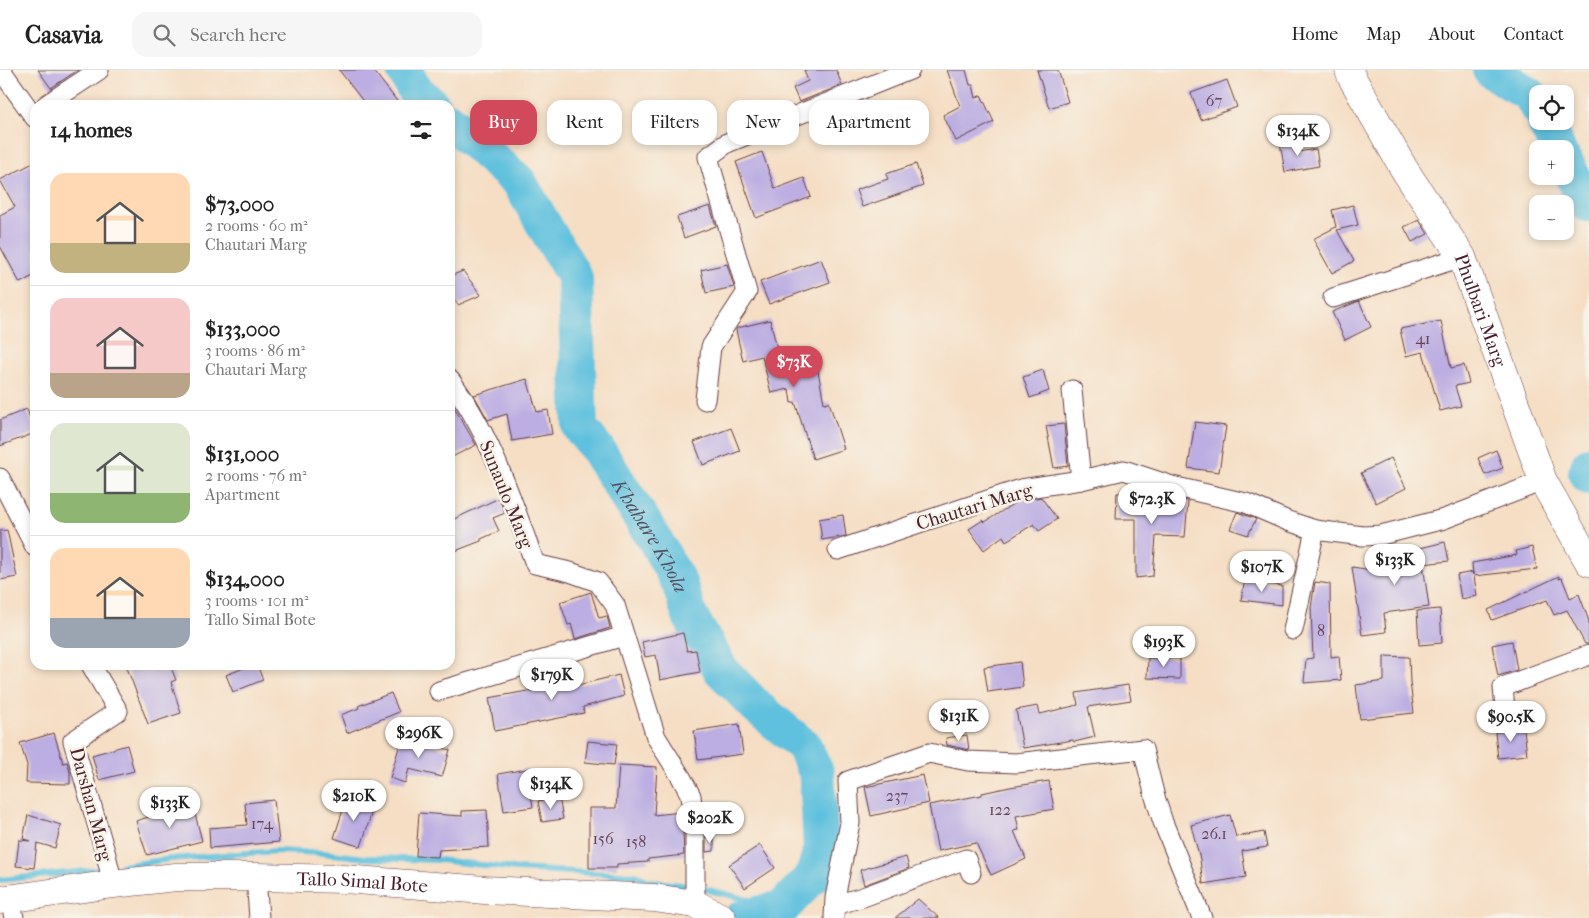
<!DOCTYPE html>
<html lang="en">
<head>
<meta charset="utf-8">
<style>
	:root { --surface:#fff; --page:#f6f6f6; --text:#222; --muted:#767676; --line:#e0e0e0; --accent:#d1495b }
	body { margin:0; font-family:"IM FELL French Canon",serif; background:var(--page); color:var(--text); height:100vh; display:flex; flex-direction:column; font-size:19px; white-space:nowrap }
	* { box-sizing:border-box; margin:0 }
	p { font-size:16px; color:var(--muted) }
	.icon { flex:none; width:28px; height:28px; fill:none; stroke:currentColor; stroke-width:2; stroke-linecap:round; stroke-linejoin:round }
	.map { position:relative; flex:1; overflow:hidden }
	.side { position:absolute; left:30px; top:30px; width:425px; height:570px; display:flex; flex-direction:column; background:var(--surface); border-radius:15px; box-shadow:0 2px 8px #0003 }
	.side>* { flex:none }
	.hud { position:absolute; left:470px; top:30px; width:475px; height:45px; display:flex; gap:10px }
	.tools { position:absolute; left:1529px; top:15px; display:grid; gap:10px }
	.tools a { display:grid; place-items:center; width:45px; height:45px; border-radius:10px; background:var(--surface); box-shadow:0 2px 8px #0003; font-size:25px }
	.price { position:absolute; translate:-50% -42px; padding:0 11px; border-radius:18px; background:#fff; color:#222; font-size:16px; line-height:32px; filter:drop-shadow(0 1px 2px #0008) }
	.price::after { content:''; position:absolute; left:50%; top:30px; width:15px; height:11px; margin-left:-8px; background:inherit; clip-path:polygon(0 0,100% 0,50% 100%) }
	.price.current { background:var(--accent); color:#fff }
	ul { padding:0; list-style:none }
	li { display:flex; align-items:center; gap:15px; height:125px; padding:0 20px }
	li+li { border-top:1px solid var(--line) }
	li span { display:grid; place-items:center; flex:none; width:140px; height:100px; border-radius:15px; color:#555 }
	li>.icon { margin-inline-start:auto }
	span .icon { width:60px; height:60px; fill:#fffc; stroke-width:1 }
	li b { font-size:21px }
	h2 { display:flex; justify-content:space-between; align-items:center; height:60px; padding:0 20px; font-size:21px }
	.chip { padding:0 18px; border-radius:15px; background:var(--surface); box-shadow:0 2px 8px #0003; font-size:18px; line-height:45px }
	.chip.current { background:var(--accent); color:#fff }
	header { display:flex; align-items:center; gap:30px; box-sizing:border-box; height:70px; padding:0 25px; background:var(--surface); border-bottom:1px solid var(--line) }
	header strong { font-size:24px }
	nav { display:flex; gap:28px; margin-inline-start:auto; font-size:18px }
	.search { width:350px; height:45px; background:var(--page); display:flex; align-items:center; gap:12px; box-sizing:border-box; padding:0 18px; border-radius:15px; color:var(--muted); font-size:19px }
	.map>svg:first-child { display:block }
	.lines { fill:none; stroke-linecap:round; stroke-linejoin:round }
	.stream { stroke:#60c1de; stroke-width:6 }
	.river { stroke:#60c1de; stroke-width:36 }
	.building { fill:#bcaee2 }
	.minor-casing { stroke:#643c42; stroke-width:21 }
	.secondary-casing { stroke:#643c42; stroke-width:29 }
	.minor { stroke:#fff; stroke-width:19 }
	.secondary { stroke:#fff; stroke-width:28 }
	.labels { text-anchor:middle; stroke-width:5; stroke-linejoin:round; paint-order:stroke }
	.number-label { font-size:16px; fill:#664359 }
	.street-label { font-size:19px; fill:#4a1f2b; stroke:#f7f3e8 }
	.water-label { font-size:20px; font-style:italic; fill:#515061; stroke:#f7f3e8 }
</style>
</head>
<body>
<header>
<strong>Casavia</strong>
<div class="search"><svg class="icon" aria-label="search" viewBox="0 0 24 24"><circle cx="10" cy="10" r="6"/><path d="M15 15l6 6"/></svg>Search here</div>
<nav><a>Home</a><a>Map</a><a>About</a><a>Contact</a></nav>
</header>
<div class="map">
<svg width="1589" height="848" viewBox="0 0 1589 848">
	<rect width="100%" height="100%" fill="#f7f3e8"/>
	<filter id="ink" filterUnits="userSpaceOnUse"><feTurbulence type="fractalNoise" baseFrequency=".02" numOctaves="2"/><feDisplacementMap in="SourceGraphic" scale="10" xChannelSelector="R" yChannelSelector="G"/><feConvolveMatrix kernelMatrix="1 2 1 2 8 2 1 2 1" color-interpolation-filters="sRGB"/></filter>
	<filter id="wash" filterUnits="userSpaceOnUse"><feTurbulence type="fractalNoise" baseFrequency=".0096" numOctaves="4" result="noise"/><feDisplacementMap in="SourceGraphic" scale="20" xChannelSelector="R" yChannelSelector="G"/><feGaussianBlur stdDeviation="1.12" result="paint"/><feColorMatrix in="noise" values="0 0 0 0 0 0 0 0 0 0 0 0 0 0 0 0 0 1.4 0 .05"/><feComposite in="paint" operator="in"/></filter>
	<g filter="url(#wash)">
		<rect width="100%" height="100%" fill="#f5dec4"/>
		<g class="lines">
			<!-- stream -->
			<g class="stream">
				<path d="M 121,796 L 170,789 L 277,781 L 323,783 L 366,788 L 439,790 L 516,799 L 635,805 L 649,811 L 689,816"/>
				<path d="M 0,810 L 105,799"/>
				<path d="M 705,819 L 782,838"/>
			</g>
			<!-- river -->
			<g class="river">
				<path d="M 404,0 L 414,19 L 432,35"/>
				<path d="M 1490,0 L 1530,25 L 1538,39"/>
				<path id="s1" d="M 450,51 L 519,112 L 575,208 L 580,358 L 597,379 L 655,470 L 679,513 L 690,546 L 721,600 L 757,637 L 804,676 L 817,704 L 821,779 L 813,806 L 782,838 L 742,848"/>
				<path d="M 1544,51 L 1558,79"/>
				<path d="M 1565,91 L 1587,134 L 1589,134"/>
				<path d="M 1589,395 L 1586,403 L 1589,407"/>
			</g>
		</g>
		<g id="blocks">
			<!-- building -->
			<g class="building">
				<path d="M 38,0 L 78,0 L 51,18 Z"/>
				<path d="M 339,0 L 373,0 L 400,35 L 366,35 Z"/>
				<path d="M 804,0 L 836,0 L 842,15 L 799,32 L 793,18 L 808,11 Z"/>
				<path d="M 947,0 L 966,0 L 970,15 L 973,15 L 976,28 L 981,25 L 994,52 L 956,71 L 943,45 L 960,36 Z"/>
				<path d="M 1037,0 L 1058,0 L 1068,32 L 1049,38 Z"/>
				<path d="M 1227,10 L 1237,37 L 1201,50 L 1191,23 Z"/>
				<path d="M 1296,70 L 1298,82 L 1316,79 L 1319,96 L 1285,102 L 1280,73 Z"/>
				<path d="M 762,82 L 775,119 L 804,108 L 811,127 L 756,148 L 736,92 Z"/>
				<path d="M 35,92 L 35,205 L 20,213 L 0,176 L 0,145 L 15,137 L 0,110 Z"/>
				<path d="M 916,94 L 923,116 L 862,137 L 856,120 L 888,109 L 886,104 Z"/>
				<path d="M 1353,135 L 1358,155 L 1337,160 L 1354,191 L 1332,203 L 1313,169 L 1336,157 L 1332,140 Z"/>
				<path d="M 710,136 L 716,156 L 684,168 L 677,147 Z"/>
				<path d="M 1419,150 L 1428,164 L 1412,172 L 1404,157 Z"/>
				<path d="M 821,189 L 830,212 L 769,234 L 760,212 Z"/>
				<path d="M 727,194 L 734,217 L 706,223 L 701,200 Z"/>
				<path d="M 463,201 L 481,225 L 458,235 L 450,224 L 450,206 Z"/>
				<path d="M 1359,231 L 1371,257 L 1345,270 L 1332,242 Z"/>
				<path d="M 770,250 L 783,302 L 817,296 L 824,333 L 829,332 L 844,379 L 813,389 L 795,332 L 791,333 L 789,319 L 771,323 L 762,286 L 743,291 L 736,260 L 737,258 Z"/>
				<path d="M 1441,251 L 1451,298 L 1464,295 L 1469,313 L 1455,316 L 1461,336 L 1440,341 L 1423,282 L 1406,286 L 1400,259 Z"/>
				<path d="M 1043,300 L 1049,321 L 1030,328 L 1023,307 Z"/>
				<path d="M 527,309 L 537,342 L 548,340 L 552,364 L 512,371 L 507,344 L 488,350 L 474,325 Z"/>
				<path d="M 450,330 L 476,375 L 450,388 Z"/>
				<path d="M 27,339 L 35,363 L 0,376 L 0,350 Z"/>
				<path d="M 1195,352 L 1226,356 L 1219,402 L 1188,398 Z"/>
				<path d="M 1064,354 L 1068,396 L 1054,398 L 1046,356 Z"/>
				<path d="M 731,358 L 740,381 L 703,395 L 694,372 Z"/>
				<path d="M 1496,380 L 1503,398 L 1485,405 L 1478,388 Z"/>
				<path d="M 1391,388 L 1406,418 L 1376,433 L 1361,403 Z"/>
				<path d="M 1117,423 L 1141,423 L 1141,427 L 1188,431 L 1185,467 L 1156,466 L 1153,506 L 1136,508 L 1136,449 L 1116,449 Z"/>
				<path d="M 1041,427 L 1057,449 L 1039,461 L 1034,454 L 1006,471 L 1003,466 L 984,480 L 969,459 L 983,450 L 985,452 L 1016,432 Z"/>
				<path d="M 499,428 L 505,443 L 493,448 L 499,461 L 481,469 L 481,471 L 450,483 L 450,451 Z"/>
				<path d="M 1237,442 L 1256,449 L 1248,465 L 1230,459 Z"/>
				<path d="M 843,445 L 846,466 L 822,470 L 819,449 Z"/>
				<path d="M 7,460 L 17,507 L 0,510 L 0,461 Z"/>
				<path d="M 1445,472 L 1449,491 L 1423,494 L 1429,537 L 1384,543 L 1386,562 L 1362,565 L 1352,497 L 1392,503 L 1389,483 L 1420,478 Z"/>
				<path d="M 1532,477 L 1537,499 L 1474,506 L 1477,526 L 1461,529 L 1457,505 L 1473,502 L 1473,505 L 1472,493 L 1517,485 L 1516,481 Z"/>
				<path d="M 1559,506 L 1559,509 L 1562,508 L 1570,528 L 1579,524 L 1589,551 L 1589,574 L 1585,574 L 1567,540 L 1554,545 L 1547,530 L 1492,550 L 1488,540 Z"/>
				<path d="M 1245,509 L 1282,516 L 1282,535 L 1241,530 Z"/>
				<path d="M 1315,512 L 1330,514 L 1331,587 L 1339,586 L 1341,610 L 1304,613 L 1306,589 L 1313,588 L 1311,538 Z"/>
				<path d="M 591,522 L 599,548 L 607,546 L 610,558 L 575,569 L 571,554 L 568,555 L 560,532 Z"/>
				<path d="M 1440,539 L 1442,573 L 1419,575 L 1417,541 Z"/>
				<path d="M 683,563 L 687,581 L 696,580 L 700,602 L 660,610 L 656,585 L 645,587 L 642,572 Z"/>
				<path d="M 1512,571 L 1517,600 L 1498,606 L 1492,575 Z"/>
				<path d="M 1384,586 L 1409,587 L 1410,612 L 1414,643 L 1360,649 L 1356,615 L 1384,611 Z"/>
				<path d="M 1148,588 L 1180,588 L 1180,609 L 1147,608 Z"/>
				<path d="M 1020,592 L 1023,617 L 988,622 L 984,597 Z"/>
				<path d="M 126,595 L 170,595 L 176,610 L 171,612 L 181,643 L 148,654 Z"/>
				<path d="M 251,595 L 257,595 L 263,610 L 233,622 L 226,605 Z"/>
				<path d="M 576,604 L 578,615 L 619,605 L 624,626 L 583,637 L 584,643 L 495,661 L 489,628 L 533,620 L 531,614 Z"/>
				<path d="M 1128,615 L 1131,630 L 1088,637 L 1095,667 L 1074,672 L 1073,670 L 1023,678 L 1016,640 L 1038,636 L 1040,644 L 1078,635 L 1076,623 Z"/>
				<path d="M 391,623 L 399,642 L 347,663 L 341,645 L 359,638 L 358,636 Z"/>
				<path d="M 739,654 L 743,684 L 698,690 L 694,661 Z"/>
				<path d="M 1524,659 L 1527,685 L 1498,688 L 1495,662 Z"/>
				<path d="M 54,663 L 63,693 L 67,692 L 70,702 L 70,714 L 26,713 L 27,695 L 20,673 Z"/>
				<path d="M 967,665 L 969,680 L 947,675 L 946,668 Z"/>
				<path d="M 402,667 L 450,680 L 442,707 L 409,699 L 405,713 L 390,708 Z"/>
				<path d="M 588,671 L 617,674 L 614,695 L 585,692 Z"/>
				<path d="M 127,675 L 134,701 L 99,710 L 92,685 Z"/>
				<path d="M 619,695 L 657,697 L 654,745 L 682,742 L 684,785 L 648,789 L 648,792 L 617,794 L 617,798 L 589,798 L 589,738 L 616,738 Z"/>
				<path d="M 527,699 L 533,737 L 504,741 L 498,704 Z"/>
				<path d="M 923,705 L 929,733 L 871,746 L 865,717 Z"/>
				<path d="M 1049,711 L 1054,739 L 1016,746 L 1019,760 L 1014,761 L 1026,789 L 991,805 L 976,773 L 938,781 L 929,735 L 982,725 L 982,723 L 1010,717 Z"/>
				<path d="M 347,727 L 374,735 L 361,777 L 334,768 Z"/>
				<path d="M 559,727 L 563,749 L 542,752 L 538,731 Z"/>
				<path d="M 274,730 L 279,772 L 210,778 L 209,758 L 247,755 L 245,733 Z"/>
				<path d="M 192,732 L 202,771 L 147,785 L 136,751 L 164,742 L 163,739 Z"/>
				<path d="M 487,740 L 489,777 L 439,780 L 438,787 L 416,786 L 419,743 L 462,746 L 462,741 Z"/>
				<path d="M 28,745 L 61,755 L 55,778 L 37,773 L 34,798 L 16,796 L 19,770 L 31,771 L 23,769 Z"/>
				<path d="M 1230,745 L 1236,767 L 1264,762 L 1267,777 L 1242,781 L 1246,807 L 1203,814 L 1200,789 L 1191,755 Z"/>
				<path d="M 706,767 L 714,767 L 714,781 L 706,782 Z"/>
				<path d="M 760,775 L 775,798 L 745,818 L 729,795 Z"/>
				<path d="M 906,787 L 909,798 L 864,815 L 860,800 Z"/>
				<path d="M 918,829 L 939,848 L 895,848 Z"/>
			</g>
		</g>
	</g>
	<g filter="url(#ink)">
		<use href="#blocks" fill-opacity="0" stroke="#643c42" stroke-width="1"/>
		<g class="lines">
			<!-- minor casing -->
			<g class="minor-casing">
				<g id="minor">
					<path d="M 1,0 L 35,48"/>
					<path d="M 46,35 L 99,0"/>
					<path d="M 1333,228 L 1462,187"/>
					<path d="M 450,310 C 490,362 513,433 535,494 L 570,502 L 598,512 L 615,535 L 656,667 L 681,707 L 691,726 L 695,760 L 695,834"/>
					<path d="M 1072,320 L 1081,410"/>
					<path d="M 705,330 L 711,277 L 747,222 L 708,87 L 727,73 L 910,0"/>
					<path d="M 0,408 L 35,477"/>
					<path d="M 838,480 L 1021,419 L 1081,410 L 1124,400 L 1172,416 L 1246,433 L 1288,451 L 1315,460 L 1363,466 L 1381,465 L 1444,449 L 1543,411"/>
					<path d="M 1293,560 L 1315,460"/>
					<path d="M 91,595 L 118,641 L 73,671 L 106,785 L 113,814"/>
					<path d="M 439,621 L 624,566"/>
					<path d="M 1506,650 L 1503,617 L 1589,585"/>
					<path d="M 256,807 L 259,848"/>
					<path d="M 10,829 L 14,848"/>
					<path d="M 835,835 L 863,827 L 966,789 L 971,803"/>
					<path d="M 834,848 L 835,828 L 850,753 L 848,711 L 929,683 L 968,691 L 1016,693 L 1143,679 L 1155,727 L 1163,752 L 1202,848"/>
				</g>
			</g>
			<!-- secondary casing -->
			<g class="secondary-casing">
				<g id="secondary">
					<path id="s2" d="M 1349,0 L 1351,6 L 1404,99 L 1462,187 L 1543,411 L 1589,492"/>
					<path id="s3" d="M 0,830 L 113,814 L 176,807 L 256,807 L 344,809 L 485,820 L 654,828 L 695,834 L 722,848"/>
				</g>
			</g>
			<!-- minor -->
			<use href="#minor" class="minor"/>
			<!-- secondary -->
			<use href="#secondary" class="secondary"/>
		</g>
	</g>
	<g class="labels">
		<!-- number labels -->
		<g class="number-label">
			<text x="1214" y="36">67</text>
			<text x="1423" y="274">41</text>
			<text x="1321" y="566">8</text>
			<text x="897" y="731">237</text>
			<text x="1000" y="745">122</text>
			<text x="262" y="759">174</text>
			<text x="1214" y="769">26.1</text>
			<text x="603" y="774">156</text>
			<text x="636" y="777">158</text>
		</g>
		<!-- street labels -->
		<g class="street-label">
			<text dy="7" stroke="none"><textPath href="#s2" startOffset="275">Phulbari Marg</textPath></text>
			<text transform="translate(507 424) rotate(68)" y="7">Sunaulo Marg</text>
			<text transform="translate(974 436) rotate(-17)" y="7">Chautari Marg</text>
			<text transform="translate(92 734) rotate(75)" y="7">Darshan Marg</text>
			<text dy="7" stroke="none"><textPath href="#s3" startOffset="364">Tallo Simal Bote</textPath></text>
		</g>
		<!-- water labels -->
		<g class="water-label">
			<text dy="7" stroke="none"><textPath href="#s1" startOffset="482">Khahare Khola</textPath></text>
		</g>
	</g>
</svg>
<div class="tools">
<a><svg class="icon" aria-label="locate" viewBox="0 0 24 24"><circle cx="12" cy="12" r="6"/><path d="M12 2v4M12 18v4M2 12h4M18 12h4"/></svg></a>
<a>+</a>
<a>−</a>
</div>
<b class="price" style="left:1298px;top:87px">$134K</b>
<b class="price current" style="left:794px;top:318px">$73K</b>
<b class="price" style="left:1152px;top:455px">$72.3K</b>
<b class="price" style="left:1395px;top:516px">$133K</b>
<b class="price" style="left:1262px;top:523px">$107K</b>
<b class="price" style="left:1164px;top:598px">$193K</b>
<b class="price" style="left:552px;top:631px">$179K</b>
<b class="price" style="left:959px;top:672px">$131K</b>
<b class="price" style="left:1511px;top:673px">$90.5K</b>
<b class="price" style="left:419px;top:689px">$296K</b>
<b class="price" style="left:551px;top:740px">$134K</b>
<b class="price" style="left:354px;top:752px">$210K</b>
<b class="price" style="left:170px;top:759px">$133K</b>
<b class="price" style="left:710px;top:774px">$202K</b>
<div class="hud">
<a class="chip current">Buy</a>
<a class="chip">Rent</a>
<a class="chip">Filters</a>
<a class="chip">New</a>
<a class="chip">Apartment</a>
</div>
<section class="side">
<h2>14 homes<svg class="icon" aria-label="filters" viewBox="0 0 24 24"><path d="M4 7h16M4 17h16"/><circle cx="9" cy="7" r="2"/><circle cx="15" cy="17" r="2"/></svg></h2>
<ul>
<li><span style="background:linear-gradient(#ffd9b3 70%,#c2b280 0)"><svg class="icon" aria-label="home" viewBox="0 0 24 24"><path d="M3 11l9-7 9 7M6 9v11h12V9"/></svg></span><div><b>$73,000</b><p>2 rooms · 60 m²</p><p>Chautari Marg</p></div></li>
<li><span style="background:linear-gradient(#f6c9c9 75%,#b9a48a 0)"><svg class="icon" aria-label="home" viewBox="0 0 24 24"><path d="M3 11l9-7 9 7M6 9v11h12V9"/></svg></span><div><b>$133,000</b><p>3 rooms · 86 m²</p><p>Chautari Marg</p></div></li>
<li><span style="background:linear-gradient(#dfe7d0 70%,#8fb573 0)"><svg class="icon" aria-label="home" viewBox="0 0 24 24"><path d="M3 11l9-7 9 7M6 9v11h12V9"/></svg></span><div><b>$131,000</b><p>2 rooms · 76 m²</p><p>Apartment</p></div></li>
<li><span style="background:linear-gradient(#ffd9b3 70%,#9aa5b1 0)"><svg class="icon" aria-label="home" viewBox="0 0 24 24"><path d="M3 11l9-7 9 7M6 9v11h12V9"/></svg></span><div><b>$134,000</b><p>3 rooms · 101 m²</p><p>Tallo Simal Bote</p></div></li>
</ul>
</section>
</div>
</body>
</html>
